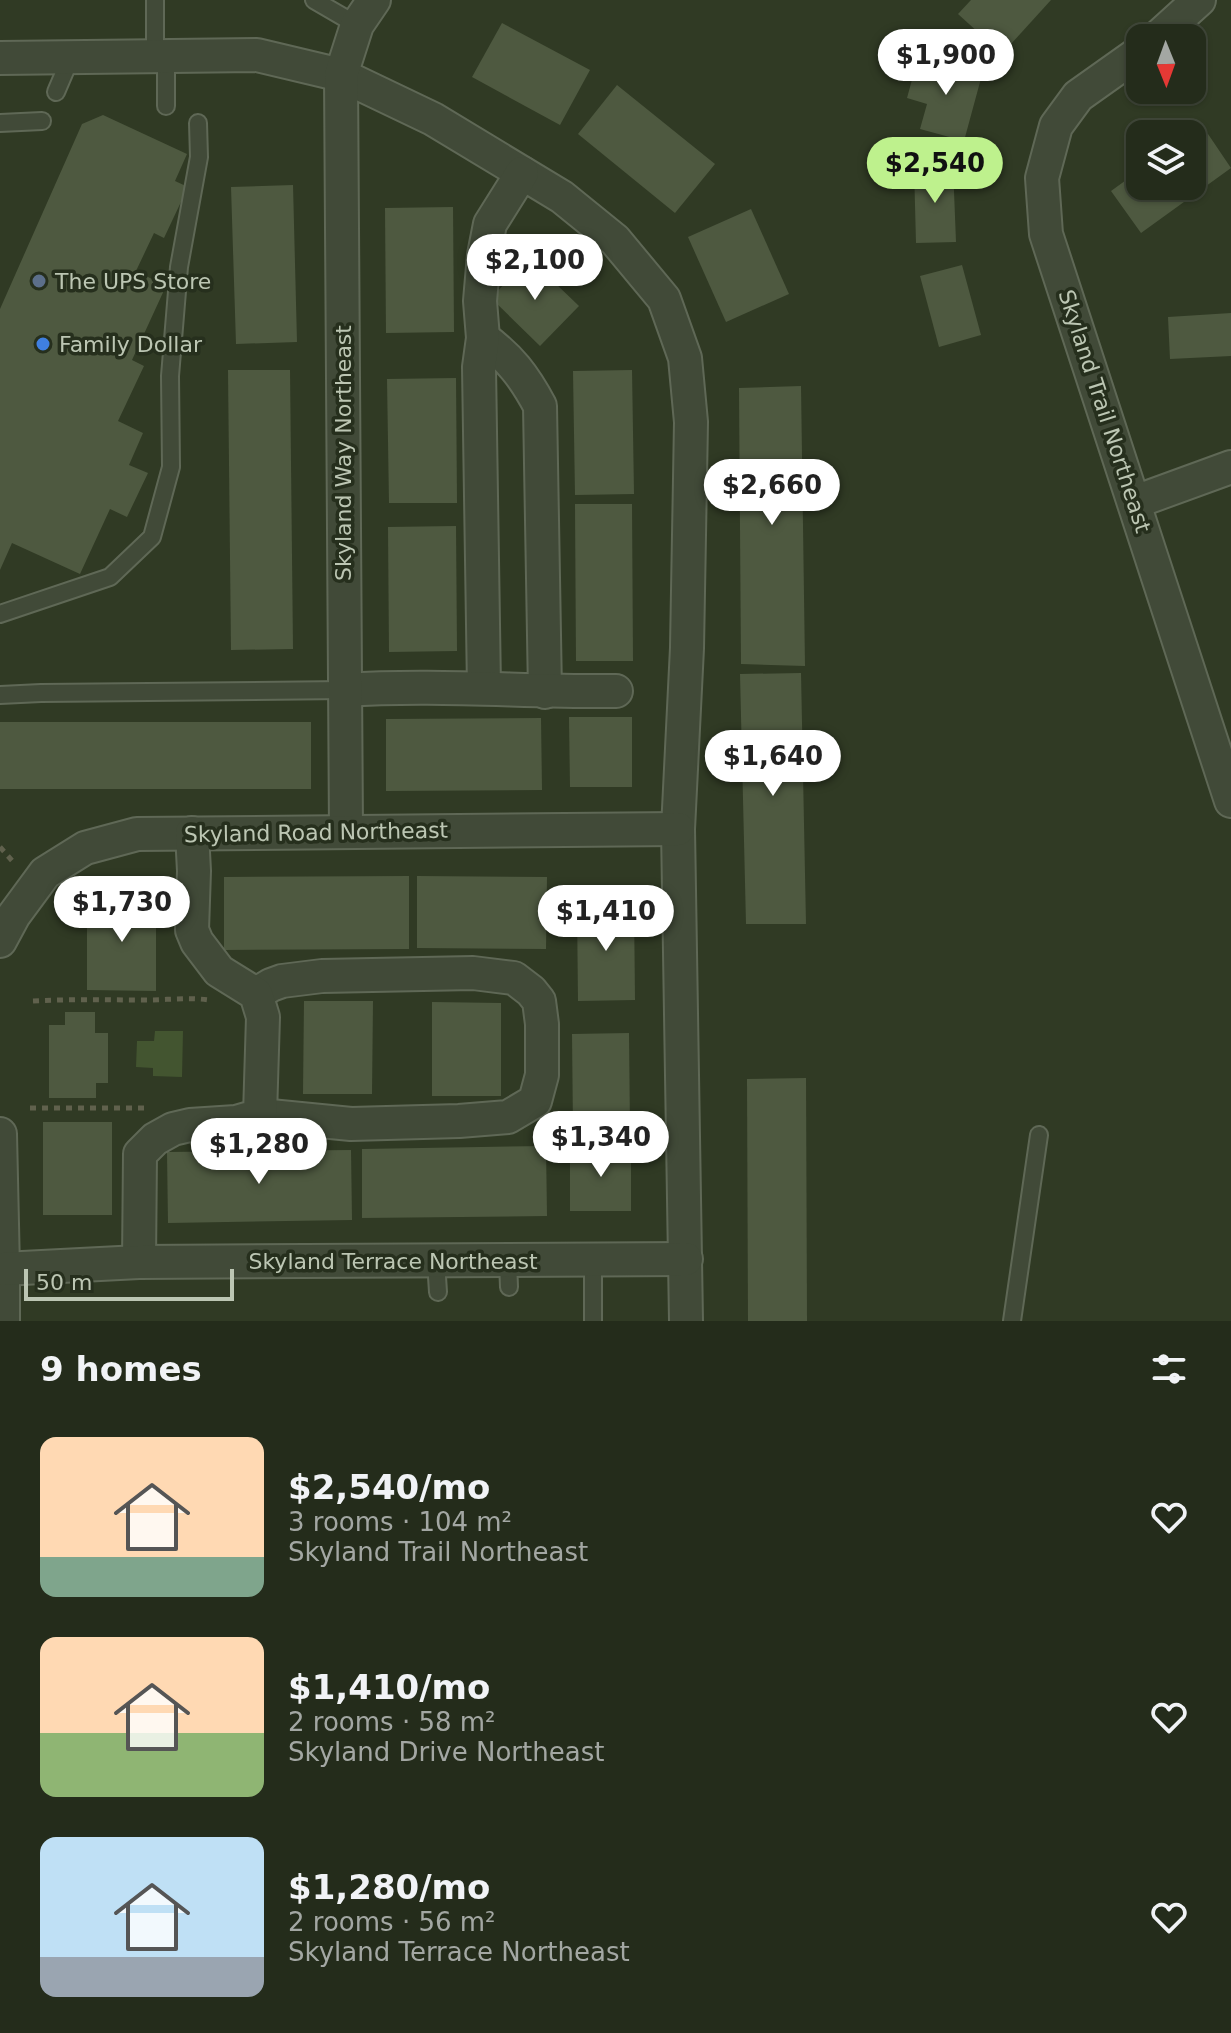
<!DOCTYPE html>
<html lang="en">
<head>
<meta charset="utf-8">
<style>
	:root { --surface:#242c1b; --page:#303828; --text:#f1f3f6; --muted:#a3a7a3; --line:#41483a; --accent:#bef18d }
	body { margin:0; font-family:"DejaVu Sans",sans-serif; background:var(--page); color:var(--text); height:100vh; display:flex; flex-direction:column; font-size:30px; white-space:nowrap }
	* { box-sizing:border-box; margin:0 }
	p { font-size:26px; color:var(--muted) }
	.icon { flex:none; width:44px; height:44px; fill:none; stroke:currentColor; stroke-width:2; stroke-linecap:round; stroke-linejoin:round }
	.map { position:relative; height:1321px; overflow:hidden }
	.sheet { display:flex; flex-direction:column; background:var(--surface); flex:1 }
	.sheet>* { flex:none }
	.needle { width:52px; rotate:179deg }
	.controls { position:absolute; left:1126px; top:24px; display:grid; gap:16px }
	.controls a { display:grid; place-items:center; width:80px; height:80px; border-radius:16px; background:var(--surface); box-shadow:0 2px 6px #0004,0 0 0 2px var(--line); font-size:40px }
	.scale { position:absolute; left:24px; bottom:20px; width:210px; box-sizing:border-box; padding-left:8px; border:4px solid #bcc6b3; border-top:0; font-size:22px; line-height:28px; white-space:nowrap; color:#bcc6b3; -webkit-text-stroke:6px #262f1d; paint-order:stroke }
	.price { position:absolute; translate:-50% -68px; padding:0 18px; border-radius:28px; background:#fff; color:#222; font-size:26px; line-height:52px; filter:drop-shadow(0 2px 4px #0008) }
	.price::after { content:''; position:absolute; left:50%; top:48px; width:24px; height:18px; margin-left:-12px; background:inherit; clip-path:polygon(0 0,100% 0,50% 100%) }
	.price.current { background:var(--accent); color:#111 }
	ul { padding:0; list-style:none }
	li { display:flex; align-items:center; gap:24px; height:200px; padding:0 40px }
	li span { display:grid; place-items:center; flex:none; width:224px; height:160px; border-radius:16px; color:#555 }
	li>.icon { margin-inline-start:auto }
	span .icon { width:96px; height:96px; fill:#fffc; stroke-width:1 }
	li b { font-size:34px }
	h2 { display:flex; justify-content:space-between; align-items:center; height:96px; padding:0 40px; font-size:34px }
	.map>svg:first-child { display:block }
	.water { fill:#435530 }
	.building { fill:#4e5940 }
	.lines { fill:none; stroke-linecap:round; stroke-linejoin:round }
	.service-casing { stroke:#5f6856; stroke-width:20 }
	.minor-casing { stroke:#5f6856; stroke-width:36 }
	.path { stroke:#60614d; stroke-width:5; stroke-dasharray:6 6; stroke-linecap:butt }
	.service { stroke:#414a38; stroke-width:16 }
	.minor { stroke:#414a38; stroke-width:32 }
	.service-dot { fill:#5c6f8a; stroke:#262f1d; stroke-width:3 }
	.shop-dot { fill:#3f7fe0; stroke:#262f1d; stroke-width:3 }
	.labels { text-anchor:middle; stroke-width:7; stroke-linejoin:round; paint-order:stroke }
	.poi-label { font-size:22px; fill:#bcc6b3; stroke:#262f1d; text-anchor:start }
	.street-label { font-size:22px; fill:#bcc6b3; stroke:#262f1d }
</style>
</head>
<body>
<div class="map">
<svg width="1231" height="1321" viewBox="0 0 1231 1321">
	<rect width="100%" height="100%" fill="#303a24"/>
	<!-- water -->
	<path class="water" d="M 155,1031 L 183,1031 L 182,1077 L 153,1076 L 153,1068 L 136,1067 L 137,1041 L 154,1041 Z"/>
	<!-- building -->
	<g class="building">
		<path d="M 971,0 L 1051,0 L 1002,54 L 958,14 Z"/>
		<path d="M 502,23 L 590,70 L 560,125 L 472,77 Z"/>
		<path d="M 938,58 L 983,71 L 964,141 L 920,129 L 927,104 L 907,98 L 916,65 L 934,70 Z"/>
		<path d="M 617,85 L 715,164 L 675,213 L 578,134 Z"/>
		<path d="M 103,115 L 187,154 L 175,181 L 188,187 L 164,238 L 154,233 L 136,271 L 166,286 L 132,360 L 144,366 L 118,421 L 143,433 L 129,465 L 148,473 L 127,517 L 110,509 L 80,574 L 12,543 L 0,570 L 0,309 L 82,124 Z"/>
		<path d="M 1208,134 L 1231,168 L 1141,233 L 1111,191 L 1140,170 L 1140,186 L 1192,186 L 1192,145 Z"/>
		<path d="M 953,166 L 956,242 L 916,243 L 914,167 Z"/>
		<path d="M 293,185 L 297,342 L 236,344 L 231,187 Z"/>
		<path d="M 453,207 L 454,332 L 386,333 L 385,208 Z"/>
		<path d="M 751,209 L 789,294 L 726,322 L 688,237 Z"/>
		<path d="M 529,258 L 579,306 L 540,346 L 491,298 Z"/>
		<path d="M 962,265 L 981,335 L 939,347 L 920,276 Z"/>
		<path d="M 1231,313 L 1231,356 L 1170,359 L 1168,317 Z"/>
		<path d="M 228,370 L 290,370 L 293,649 L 231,650 Z"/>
		<path d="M 632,370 L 634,494 L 575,495 L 573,371 Z"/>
		<path d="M 456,378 L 457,503 L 389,503 L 387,379 Z"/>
		<path d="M 801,386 L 805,666 L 741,664 L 739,388 Z"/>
		<path d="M 575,504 L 632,504 L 633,661 L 576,661 Z"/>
		<path d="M 456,526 L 457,651 L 389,652 L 388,527 Z"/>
		<path d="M 801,673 L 806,924 L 746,924 L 740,674 Z"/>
		<path d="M 569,717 L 632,717 L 632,787 L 570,787 Z"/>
		<path d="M 541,718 L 542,790 L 386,791 L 386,719 Z"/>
		<rect x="0" y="722" width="311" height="67"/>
		<path d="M 409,876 L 409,949 L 224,950 L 224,877 Z"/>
		<path d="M 417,876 L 547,877 L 546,949 L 417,948 Z"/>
		<path d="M 87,897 L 156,897 L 156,991 L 87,990 Z"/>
		<path d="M 577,906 L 634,906 L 635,1000 L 578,1001 Z"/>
		<path d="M 304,1001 L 373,1001 L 372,1094 L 303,1094 Z"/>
		<path d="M 432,1002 L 501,1003 L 501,1096 L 432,1096 Z"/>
		<path d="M 65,1012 L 95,1012 L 95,1033 L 108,1033 L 108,1083 L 96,1083 L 96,1098 L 49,1098 L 49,1025 L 65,1025 Z"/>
		<path d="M 629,1033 L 630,1129 L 573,1129 L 572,1034 Z"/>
		<path d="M 806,1078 L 807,1321 L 748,1321 L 747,1079 Z"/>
		<rect x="43" y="1122" width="69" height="93"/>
		<path d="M 546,1146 L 547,1216 L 362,1218 L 362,1149 Z"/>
		<path d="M 631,1146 L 631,1211 L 570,1211 L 570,1147 Z"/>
		<path d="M 351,1150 L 352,1220 L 168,1223 L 167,1152 Z"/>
	</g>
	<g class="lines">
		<!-- service casing -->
		<g class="service-casing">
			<g id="service">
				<path d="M 155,0 L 155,57"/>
				<path d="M 314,0 L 357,25"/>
				<path d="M 166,56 L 166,106"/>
				<path d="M 56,92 L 71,57"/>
				<path d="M 0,123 L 42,121"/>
				<path d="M 0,614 L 110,577 L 152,537 L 171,467 L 170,376 L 179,267 L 199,157 L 198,123"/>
				<path d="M 0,695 L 41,693 L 345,690"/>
				<path d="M 593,1259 L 593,1321"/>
				<path d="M 436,1261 L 438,1292"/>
				<path d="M 508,1261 L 509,1287"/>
				<path d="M 1012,1321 L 1039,1135"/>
			</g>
		</g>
		<!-- minor casing -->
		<g class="minor-casing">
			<g id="minor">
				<path d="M 1157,38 L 1199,0"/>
				<path d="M 1140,52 L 1078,96 L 1056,126 L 1042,178 L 1046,234 L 1231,801"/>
				<path d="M 0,58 L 257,55 L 341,75 L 433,119 L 562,197 L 615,240 L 664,299 L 685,358 L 691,422 L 687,648 L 678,829 L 686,1321"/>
				<path d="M 483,338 C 510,358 524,376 540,406 L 545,692"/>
				<path d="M 1135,502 L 1231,467"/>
				<path d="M 484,688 L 479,367 L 483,338 L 480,301 L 484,255 L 490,224 L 522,173"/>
				<path d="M 345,690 C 435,684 526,692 616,691"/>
				<path d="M 346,831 L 341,75 L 357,25 L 374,0"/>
				<path d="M 0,941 L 14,915 L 45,873 L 85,848 L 137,834 L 678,829"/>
				<path d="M 256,994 L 271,985 L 282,981 L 322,976 L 473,973 L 514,978 L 531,991 L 539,1001 L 542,1024 L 542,1075 L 535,1101 L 508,1117 L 459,1121 L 351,1124 L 260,1115"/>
				<path d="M 0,1134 L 3,1269 L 3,1321"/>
				<path d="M 139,1262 L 140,1154 L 155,1139 L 173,1129 L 190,1125 L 236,1122 L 260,1115 L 263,1017 L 256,994 L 219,971 L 197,942 L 192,930 L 194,871 L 192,833"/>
				<path d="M 3,1269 L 139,1262 L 686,1259"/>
			</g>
		</g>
		<!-- path -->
		<g class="path">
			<path d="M 0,847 L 15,864"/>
			<path d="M 33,1001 C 71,999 108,1000 146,1000 C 167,1000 188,997 209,1000"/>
			<path d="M 30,1108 L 149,1108"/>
		</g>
		<!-- service -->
		<use href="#service" class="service"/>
		<!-- minor -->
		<use href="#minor" class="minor"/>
	</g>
	<!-- markers -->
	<circle class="service-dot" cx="39" cy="281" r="8"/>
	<circle class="shop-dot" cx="43" cy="344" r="8"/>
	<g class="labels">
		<!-- poi labels -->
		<g class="poi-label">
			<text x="55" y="289">The UPS Store</text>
			<text x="59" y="352">Family Dollar</text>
		</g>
		<!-- street labels -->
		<g class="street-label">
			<text transform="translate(1105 411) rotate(72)" y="8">Skyland Trail Northeast</text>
			<text transform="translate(343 453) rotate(-90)" y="8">Skyland Way Northeast</text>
			<text transform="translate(316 832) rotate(-1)" y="8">Skyland Road Northeast</text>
			<text x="393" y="1269">Skyland Terrace Northeast</text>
		</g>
	</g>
</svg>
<div class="controls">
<a><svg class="needle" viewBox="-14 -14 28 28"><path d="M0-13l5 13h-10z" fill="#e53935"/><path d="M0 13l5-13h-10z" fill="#a3a7a3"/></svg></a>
<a><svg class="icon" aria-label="layers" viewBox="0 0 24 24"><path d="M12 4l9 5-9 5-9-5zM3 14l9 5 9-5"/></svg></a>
</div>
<div class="scale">50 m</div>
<b class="price" style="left:946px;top:97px">$1,900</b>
<b class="price current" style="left:935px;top:205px">$2,540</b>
<b class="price" style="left:535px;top:302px">$2,100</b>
<b class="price" style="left:772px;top:527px">$2,660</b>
<b class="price" style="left:773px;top:798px">$1,640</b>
<b class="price" style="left:122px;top:944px">$1,730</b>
<b class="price" style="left:606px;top:953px">$1,410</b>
<b class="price" style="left:601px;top:1179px">$1,340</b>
<b class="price" style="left:259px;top:1186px">$1,280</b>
</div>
<section class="sheet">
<h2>9 homes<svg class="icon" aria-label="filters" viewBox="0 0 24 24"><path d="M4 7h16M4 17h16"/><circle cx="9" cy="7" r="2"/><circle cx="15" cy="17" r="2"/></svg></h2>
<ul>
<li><span style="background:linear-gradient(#ffd9b3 75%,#7fa58c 0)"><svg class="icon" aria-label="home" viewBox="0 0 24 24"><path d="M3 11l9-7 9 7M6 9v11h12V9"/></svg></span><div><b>$2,540/mo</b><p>3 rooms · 104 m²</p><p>Skyland Trail Northeast</p></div><svg class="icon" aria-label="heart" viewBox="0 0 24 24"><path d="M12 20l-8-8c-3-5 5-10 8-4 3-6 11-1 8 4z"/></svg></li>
<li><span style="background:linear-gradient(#ffd9b3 60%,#8fb573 0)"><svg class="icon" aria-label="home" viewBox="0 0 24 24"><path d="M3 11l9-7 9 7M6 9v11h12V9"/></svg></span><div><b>$1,410/mo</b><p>2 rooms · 58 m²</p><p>Skyland Drive Northeast</p></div><svg class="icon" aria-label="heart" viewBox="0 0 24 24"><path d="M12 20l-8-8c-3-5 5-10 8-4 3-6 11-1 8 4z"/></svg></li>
<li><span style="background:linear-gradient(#bfe0f5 75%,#9aa5b1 0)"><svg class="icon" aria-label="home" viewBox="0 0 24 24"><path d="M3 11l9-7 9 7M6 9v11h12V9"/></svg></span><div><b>$1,280/mo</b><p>2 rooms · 56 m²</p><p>Skyland Terrace Northeast</p></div><svg class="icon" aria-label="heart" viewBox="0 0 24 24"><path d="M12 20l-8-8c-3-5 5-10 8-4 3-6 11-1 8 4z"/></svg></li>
</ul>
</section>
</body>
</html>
